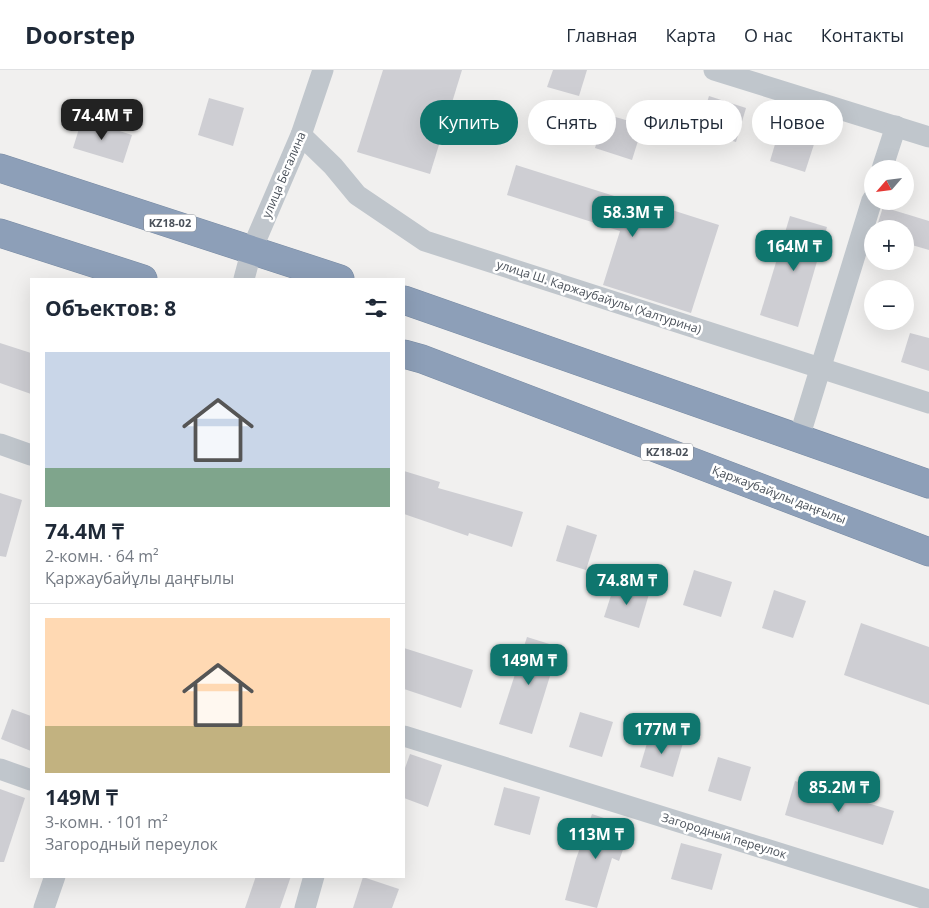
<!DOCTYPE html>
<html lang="ru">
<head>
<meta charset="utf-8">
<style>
	:root { --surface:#fff; --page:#f6f6f7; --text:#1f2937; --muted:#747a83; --line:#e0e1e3; --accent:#0f766e }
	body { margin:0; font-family:"Open Sans",sans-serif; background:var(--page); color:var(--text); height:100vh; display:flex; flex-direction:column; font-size:19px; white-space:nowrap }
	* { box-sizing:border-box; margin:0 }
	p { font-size:16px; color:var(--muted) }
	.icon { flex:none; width:28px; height:28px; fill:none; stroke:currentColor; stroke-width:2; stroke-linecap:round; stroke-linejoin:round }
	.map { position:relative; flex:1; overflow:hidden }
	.drawer { position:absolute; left:30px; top:208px; width:375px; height:600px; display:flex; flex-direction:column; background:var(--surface); border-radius:0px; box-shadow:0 5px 20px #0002 }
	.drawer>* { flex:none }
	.guide { position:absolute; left:420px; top:30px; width:434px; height:45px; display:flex; gap:10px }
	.needle { width:32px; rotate:242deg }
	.tools { position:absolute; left:864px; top:90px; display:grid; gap:10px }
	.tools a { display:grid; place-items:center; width:50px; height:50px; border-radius:50%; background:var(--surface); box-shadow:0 5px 20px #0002; font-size:25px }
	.price { position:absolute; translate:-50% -42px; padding:0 11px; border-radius:10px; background:var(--accent); color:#fff; font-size:16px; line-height:32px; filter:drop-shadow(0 1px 2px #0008) }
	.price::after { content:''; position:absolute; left:50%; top:30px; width:15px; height:11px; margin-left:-8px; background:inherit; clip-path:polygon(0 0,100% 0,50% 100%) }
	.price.on { background:#222; color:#fff }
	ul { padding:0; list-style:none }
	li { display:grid; align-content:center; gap:10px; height:265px; padding:0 15px }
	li+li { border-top:1px solid var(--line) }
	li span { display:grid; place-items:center; height:155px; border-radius:0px; color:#555 }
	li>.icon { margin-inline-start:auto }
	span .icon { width:90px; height:90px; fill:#fffc; stroke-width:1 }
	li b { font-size:21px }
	h2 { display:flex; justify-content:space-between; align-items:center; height:60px; padding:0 15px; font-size:21px }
	.pill { padding:0 18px; border-radius:22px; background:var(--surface); box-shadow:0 5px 20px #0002; font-size:18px; line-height:45px }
	.pill.on { background:var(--accent); color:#fff }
	header { display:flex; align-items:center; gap:30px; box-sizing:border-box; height:70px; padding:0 25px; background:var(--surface); border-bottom:1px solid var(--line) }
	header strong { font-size:24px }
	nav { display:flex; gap:28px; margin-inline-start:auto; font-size:18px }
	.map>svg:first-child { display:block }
	.building { fill:#ceced3 }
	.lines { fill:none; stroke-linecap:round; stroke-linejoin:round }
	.highway-casing { stroke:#798ba3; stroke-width:29 }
	.street { stroke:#c0c6cc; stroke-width:21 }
	.highway { stroke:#8d9fb8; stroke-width:28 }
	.labels { text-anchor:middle; stroke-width:5; stroke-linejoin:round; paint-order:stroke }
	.shield { fill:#fff; stroke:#80858c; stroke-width:1 }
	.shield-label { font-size:11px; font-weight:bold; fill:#4a515a }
	.street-label { font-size:12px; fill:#4a515a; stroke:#fff }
</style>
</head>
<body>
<header>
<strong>Doorstep</strong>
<nav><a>Главная</a><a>Карта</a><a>О нас</a><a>Контакты</a></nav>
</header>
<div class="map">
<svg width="929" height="838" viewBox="0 0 929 838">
	<rect width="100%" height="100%" fill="#f1f0ef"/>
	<!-- building -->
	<g class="building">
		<path d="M 383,0 L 462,0 L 430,104 L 357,82 Z"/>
		<path d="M 553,0 L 587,0 L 579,26 L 547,17 Z"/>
		<path d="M 709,26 L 746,38 L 736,72 L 698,61 Z"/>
		<path d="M 209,28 L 244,38 L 233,76 L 198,65 Z"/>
		<path d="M 605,44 L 643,55 L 632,90 L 595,78 Z"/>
		<path d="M 82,49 L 132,65 L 123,93 L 73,78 Z"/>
		<path d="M 781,54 L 817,65 L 805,102 L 770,91 Z"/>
		<path d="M 516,95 L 630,131 L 631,127 L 719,155 L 691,243 L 603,215 L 620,161 L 507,125 Z"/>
		<path d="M 883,137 L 929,151 L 929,180 L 905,173 L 905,159 L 876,159 Z"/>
		<path d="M 790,146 L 827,157 L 798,257 L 760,245 Z"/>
		<path d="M 910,263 L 929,268 L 929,301 L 901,292 Z"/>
		<path d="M 0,273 L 31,283 L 31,324 L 0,313 Z"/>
		<path d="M 404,401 L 440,412 L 438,418 L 523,442 L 512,477 L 469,463 L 468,466 L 404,444 Z"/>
		<path d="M 0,423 L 22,430 L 6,487 L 0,486 Z"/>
		<path d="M 567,455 L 597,465 L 586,500 L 556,491 Z"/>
		<path d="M 694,500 L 732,512 L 721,547 L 683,535 Z"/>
		<path d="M 615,513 L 649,524 L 639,558 L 604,547 Z"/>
		<path d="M 774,520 L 806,531 L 793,568 L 762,558 Z"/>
		<path d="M 861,553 L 929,577 L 929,635 L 844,605 Z"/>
		<path d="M 527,567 L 559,577 L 532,664 L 499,654 Z"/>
		<path d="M 404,578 L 473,600 L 461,638 L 404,619 Z"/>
		<path d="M 12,639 L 31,646 L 31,681 L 1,669 Z"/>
		<path d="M 580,642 L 613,652 L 602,687 L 569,677 Z"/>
		<path d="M 650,663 L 683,673 L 673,707 L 640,697 Z"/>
		<path d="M 410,684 L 442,695 L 428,737 L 404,728 L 404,701 Z"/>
		<path d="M 718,687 L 751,697 L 741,731 L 708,721 Z"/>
		<path d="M 795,711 L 894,741 L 883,775 L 785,745 Z"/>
		<path d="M 504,717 L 540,727 L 530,765 L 494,755 Z"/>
		<path d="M 0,719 L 25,728 L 4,792 L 0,792 Z"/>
		<path d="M 592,744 L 631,757 L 619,791 L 612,788 L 597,838 L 565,830 L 576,789 Z"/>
		<path d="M 681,773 L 722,784 L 712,820 L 671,809 Z"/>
		<path d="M 256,806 L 291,806 L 280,838 L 245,838 Z"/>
		<path d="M 363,807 L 399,819 L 392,838 L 353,838 Z"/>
	</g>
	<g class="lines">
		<!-- highway casing -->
		<g class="highway-casing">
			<g id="highway">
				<path d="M 0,98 L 340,209"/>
				<path d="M 0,163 L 143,209"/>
				<path d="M 404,230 L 929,414"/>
				<path d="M 404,284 L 422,289 L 929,482"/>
			</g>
		</g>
		<!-- street -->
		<g class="street">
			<path d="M 714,0 L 929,67"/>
			<path d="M 301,65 L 333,96 L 357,125 L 425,171 L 929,333"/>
			<path d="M 882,99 L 896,56"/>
			<path d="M 244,209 L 252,179 L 301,65 L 323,0"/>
			<path d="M 799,368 L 872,130"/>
			<path d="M 0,374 L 31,385"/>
			<path d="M 404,666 L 929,830"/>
			<path d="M 0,699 L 31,710"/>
			<path d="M 44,838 L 55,806"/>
			<path d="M 305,838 L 314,806"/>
		</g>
		<!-- highway -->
		<use href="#highway" class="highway"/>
	</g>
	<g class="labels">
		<!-- shield labels -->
		<g class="shield">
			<rect x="144" y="144.5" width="52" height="17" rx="4"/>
			<rect x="641" y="373.5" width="52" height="17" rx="4"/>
		</g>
		<g class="shield-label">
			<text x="170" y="157">KZ18-02</text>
			<text x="667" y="386">KZ18-02</text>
		</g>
		<!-- street labels -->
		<g class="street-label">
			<text transform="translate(284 105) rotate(-67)" y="4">улица Бегалина</text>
			<text transform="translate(599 227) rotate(18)" y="4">улица Ш. Каржаубайулы (Халтурина)</text>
			<text transform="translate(779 425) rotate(21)" y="4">Қаржаубайұлы даңғылы</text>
			<text transform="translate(724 766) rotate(17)" y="4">Загородный переулок</text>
		</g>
	</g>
</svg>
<div class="tools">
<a><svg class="needle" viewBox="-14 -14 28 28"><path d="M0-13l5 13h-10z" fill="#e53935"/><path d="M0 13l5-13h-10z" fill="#747a83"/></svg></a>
<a>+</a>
<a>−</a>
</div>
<b class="price on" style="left:102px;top:71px">74.4M ₸</b>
<b class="price" style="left:633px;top:168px">58.3M ₸</b>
<b class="price" style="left:794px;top:202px">164M ₸</b>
<b class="price" style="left:627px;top:536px">74.8M ₸</b>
<b class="price" style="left:529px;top:616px">149M ₸</b>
<b class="price" style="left:662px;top:685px">177M ₸</b>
<b class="price" style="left:839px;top:743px">85.2M ₸</b>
<b class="price" style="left:596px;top:790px">113M ₸</b>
<div class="guide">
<a class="pill on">Купить</a>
<a class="pill">Снять</a>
<a class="pill">Фильтры</a>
<a class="pill">Новое</a>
</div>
<section class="drawer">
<h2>Объектов: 8<svg class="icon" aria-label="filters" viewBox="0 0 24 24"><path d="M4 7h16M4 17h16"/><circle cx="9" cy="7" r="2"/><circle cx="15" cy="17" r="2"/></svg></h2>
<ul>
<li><span style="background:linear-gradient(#c9d6e8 75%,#7fa58c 0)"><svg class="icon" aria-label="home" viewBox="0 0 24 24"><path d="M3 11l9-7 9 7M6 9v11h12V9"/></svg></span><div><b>74.4M ₸</b><p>2-комн. · 64 m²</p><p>Қаржаубайұлы даңғылы</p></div></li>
<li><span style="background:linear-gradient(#ffd9b3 70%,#c2b280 0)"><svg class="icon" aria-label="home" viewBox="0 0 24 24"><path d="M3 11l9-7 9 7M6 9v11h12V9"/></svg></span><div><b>149M ₸</b><p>3-комн. · 101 m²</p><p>Загородный переулок</p></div></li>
</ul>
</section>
</div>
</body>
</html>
